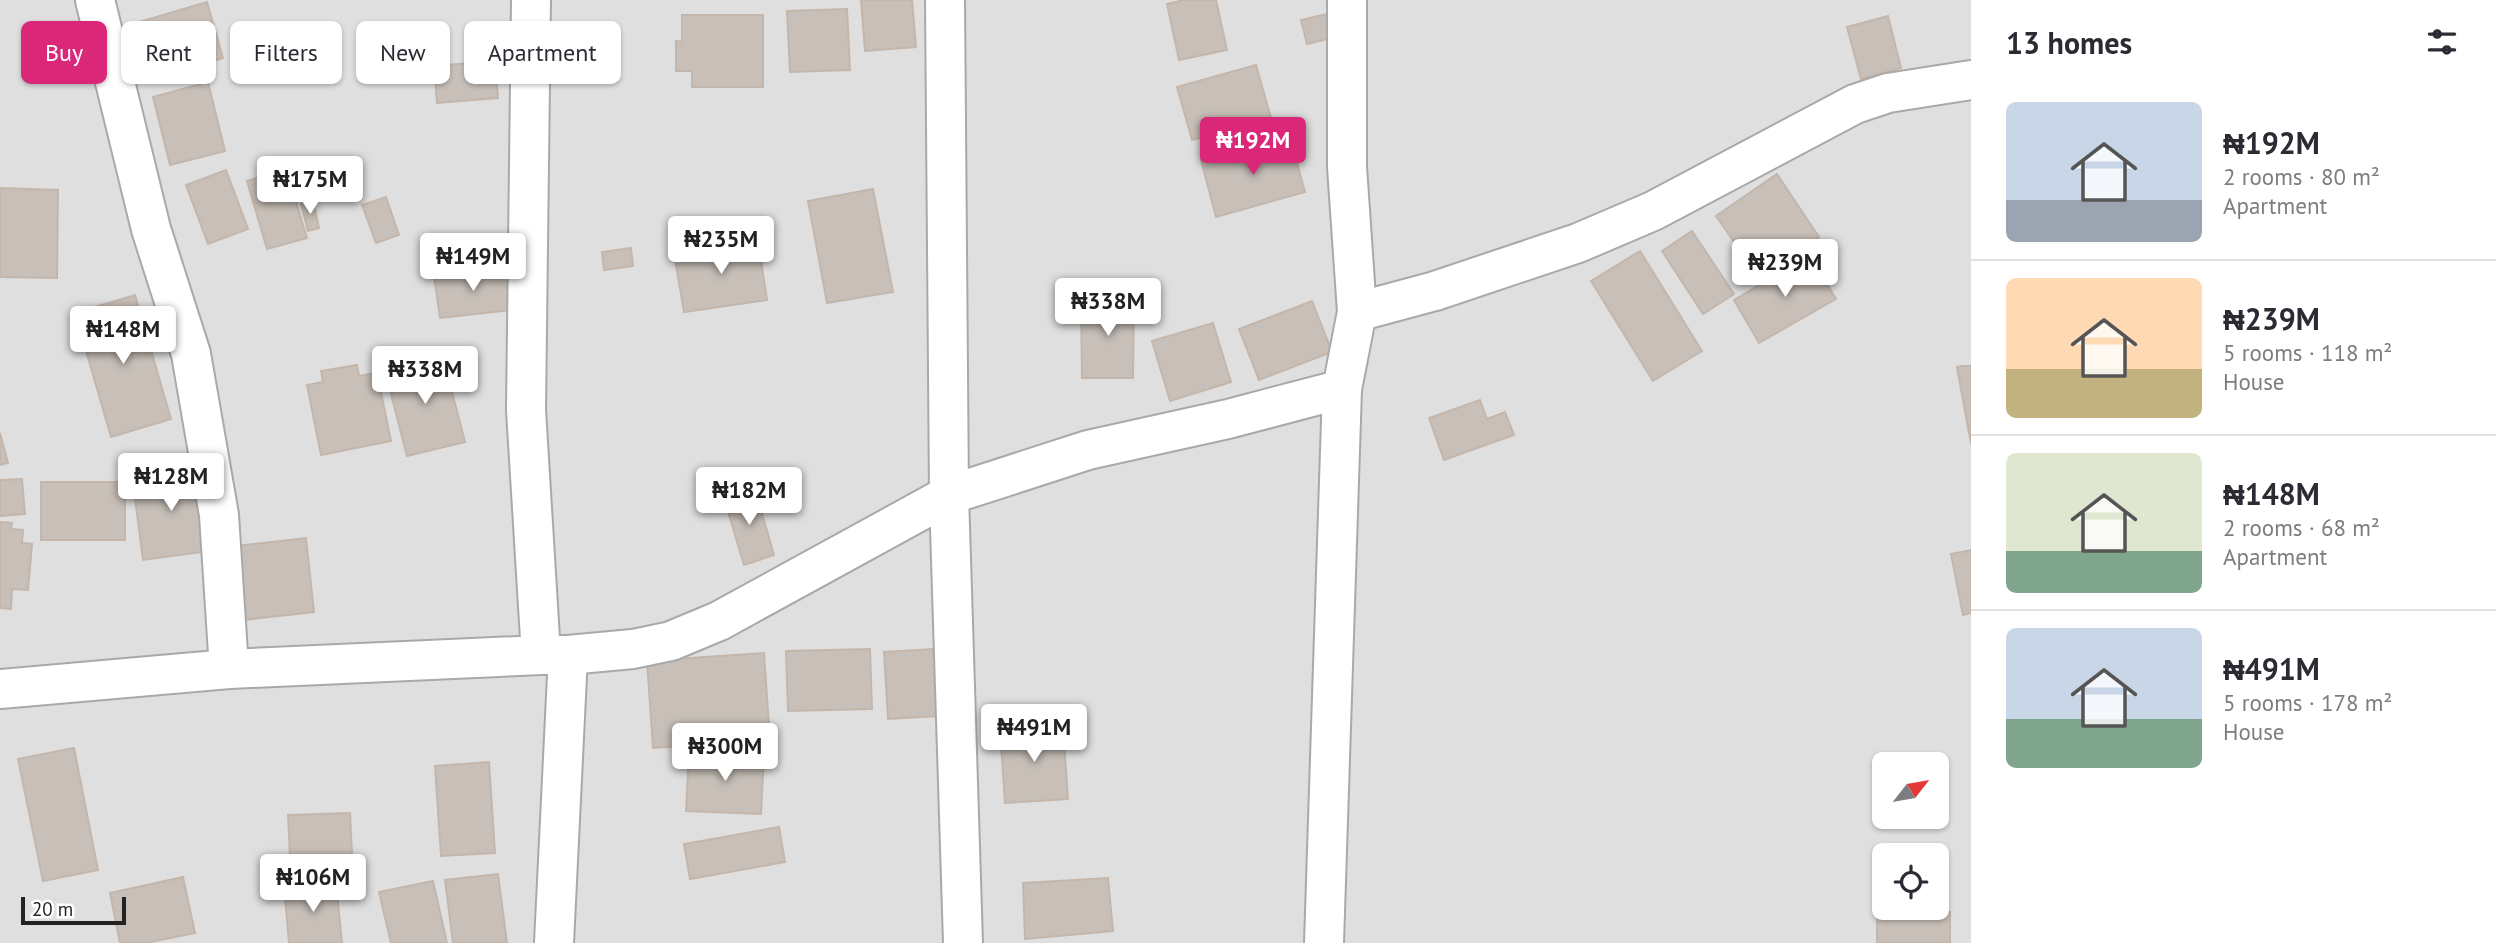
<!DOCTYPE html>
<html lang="en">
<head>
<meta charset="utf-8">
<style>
	:root { --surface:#fff; --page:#f2f2f3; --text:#2b2b33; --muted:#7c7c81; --line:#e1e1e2; --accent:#db2777 }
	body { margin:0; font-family:"PT Sans",sans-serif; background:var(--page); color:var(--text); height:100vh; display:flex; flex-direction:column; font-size:26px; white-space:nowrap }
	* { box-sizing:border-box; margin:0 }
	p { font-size:23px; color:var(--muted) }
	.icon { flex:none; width:38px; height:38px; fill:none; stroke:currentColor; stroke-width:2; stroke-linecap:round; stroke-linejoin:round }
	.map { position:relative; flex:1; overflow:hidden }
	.details { display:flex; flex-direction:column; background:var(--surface); width:525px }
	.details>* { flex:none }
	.banner { position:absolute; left:21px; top:21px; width:665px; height:63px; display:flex; gap:14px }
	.needle { width:46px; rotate:59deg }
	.tools { position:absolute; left:1872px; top:752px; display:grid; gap:14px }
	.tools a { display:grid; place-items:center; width:77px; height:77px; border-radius:10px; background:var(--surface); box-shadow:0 2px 5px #0004; font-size:35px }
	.scale { position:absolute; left:21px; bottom:18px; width:105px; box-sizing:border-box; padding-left:7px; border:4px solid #222; border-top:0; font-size:19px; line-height:24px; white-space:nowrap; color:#222; -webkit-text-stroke:5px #fff; paint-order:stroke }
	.price { position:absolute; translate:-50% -60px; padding:0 16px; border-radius:7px; background:#fff; color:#222; font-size:23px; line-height:46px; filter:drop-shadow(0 2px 4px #0008) }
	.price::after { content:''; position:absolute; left:50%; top:42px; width:21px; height:16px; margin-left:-10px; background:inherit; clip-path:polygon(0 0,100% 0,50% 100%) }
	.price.on { background:var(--accent); color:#fff }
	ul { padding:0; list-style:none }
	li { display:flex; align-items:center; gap:21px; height:175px; padding:0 35px }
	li+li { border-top:2px solid var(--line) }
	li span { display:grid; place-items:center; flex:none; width:196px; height:140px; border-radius:10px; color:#555 }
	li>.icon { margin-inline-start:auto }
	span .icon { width:84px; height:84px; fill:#fffc; stroke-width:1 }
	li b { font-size:30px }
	h2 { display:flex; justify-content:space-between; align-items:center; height:84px; padding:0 35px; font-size:30px }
	.pill { padding:0 24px; border-radius:10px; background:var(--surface); box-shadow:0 2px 5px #0004; font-size:24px; line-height:63px }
	.pill.on { background:var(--accent); color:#fff }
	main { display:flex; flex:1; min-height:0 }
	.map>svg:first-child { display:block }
	.residential { fill:#e0dfdf; fill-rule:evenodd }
	.building { fill:#c7bfb8; stroke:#c4b6ab; stroke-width:2 }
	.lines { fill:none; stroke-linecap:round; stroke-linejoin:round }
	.minor-casing { stroke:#a9a9a9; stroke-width:42 }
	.minor { stroke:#fff; stroke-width:38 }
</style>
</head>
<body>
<main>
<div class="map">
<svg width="1971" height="943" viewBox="0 0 1971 943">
	<rect width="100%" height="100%" fill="#f2efe9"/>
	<!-- residential -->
	<path class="residential" d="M 0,0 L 1971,0 L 1971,943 L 0,943 ZM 1885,765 L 1937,765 L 1937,817 L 1885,817 ZM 1885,856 L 1937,856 L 1937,908 L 1885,908 Z"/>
	<!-- building -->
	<g class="building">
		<path d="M 861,0 L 912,0 L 916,47 L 865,51 Z"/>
		<path d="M 1184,0 L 1216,0 L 1227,50 L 1179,60 L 1167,4 Z"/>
		<path d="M 207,2 L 223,58 L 142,81 L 126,26 Z"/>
		<path d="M 847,9 L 850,70 L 790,72 L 787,11 Z"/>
		<path d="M 1336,12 L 1341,36 L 1307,44 L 1301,20 Z"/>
		<path d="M 682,15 L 763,15 L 763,87 L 692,87 L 692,71 L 676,71 L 676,41 L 682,42 Z"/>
		<path d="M 1888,16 L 1901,68 L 1861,79 L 1847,27 Z"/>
		<path d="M 495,61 L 498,98 L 437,103 L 434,66 Z"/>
		<path d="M 1256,65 L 1271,118 L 1192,140 L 1177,87 Z"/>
		<path d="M 208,82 L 225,151 L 170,165 L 153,97 Z"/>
		<path d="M 1290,137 L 1305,192 L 1216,217 L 1201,160 Z"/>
		<path d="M 286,169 L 307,238 L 267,249 L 247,181 Z"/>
		<path d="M 226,170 L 248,229 L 208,244 L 186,185 Z"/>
		<path d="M 1777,174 L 1819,237 L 1759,278 L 1716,216 Z"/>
		<path d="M 0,188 L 58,190 L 57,278 L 0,277 Z"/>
		<path d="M 873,189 L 893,292 L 827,303 L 808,201 Z"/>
		<path d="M 386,197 L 399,235 L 376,243 L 362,205 Z"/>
		<path d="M 313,201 L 319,228 L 308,231 L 301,204 Z"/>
		<path d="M 1692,231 L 1734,294 L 1703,314 L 1662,251 Z"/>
		<path d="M 758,241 L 767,300 L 684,312 L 674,253 Z"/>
		<path d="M 631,248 L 633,266 L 604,270 L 602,252 Z"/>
		<path d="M 1640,251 L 1702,351 L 1653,381 L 1591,281 Z"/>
		<path d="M 1810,255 L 1836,299 L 1759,343 L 1734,300 Z"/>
		<path d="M 507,267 L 512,310 L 440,318 L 434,276 Z"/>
		<path d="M 135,295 L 171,419 L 111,437 L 75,313 Z"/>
		<path d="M 1081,299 L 1134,299 L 1133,378 L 1082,378 Z"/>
		<path d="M 1312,301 L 1332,352 L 1259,380 L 1239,329 Z"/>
		<path d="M 1213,323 L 1231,382 L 1170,401 L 1152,341 Z"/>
		<path d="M 443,357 L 465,442 L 407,456 L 385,371 Z"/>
		<path d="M 357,365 L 359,376 L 377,373 L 391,441 L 321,455 L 307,385 L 323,382 L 321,371 Z"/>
		<path d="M 1962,366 L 1971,366 L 1971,444 L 1957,367 Z"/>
		<path d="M 1480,400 L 1487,419 L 1505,412 L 1514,435 L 1444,460 L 1429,418 Z"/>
		<path d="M 0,433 L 8,463 L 0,465 Z"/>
		<path d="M 199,466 L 210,551 L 143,560 L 132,475 Z"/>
		<path d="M 22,479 L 25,514 L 0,516 L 0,480 Z"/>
		<rect x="41" y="482" width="84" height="58"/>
		<path d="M 755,489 L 774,555 L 744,565 L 724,498 Z"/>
		<path d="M 0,522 L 12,523 L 11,529 L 23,530 L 22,543 L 32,544 L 28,590 L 12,589 L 11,609 L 0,608 Z"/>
		<path d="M 306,538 L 314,612 L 244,620 L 236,546 Z"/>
		<path d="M 1971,550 L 1971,613 L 1963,615 L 1951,554 Z"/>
		<path d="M 870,649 L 872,709 L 788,711 L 786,651 Z"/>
		<path d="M 933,649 L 938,716 L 888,719 L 884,652 Z"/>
		<path d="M 764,653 L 770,741 L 653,748 L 647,661 Z"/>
		<path d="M 1063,726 L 1068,799 L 1005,803 L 1000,730 Z"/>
		<path d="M 74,748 L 98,870 L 43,881 L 18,759 Z"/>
		<path d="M 689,752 L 764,755 L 761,814 L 686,811 Z"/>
		<path d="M 489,762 L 495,853 L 441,856 L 435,766 Z"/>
		<path d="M 350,813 L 353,875 L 291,878 L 288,815 Z"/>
		<path d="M 779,827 L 785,862 L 690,879 L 684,844 Z"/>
		<path d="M 498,874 L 507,943 L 453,943 L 445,880 Z"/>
		<path d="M 183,877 L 195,933 L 146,943 L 120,943 L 110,893 Z"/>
		<path d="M 1108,878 L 1113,931 L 1025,939 L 1023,883 Z"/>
		<path d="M 433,881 L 447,943 L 391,943 L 379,892 Z"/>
		<path d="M 336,882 L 342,943 L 289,943 L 284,886 Z"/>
		<rect x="1877" y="912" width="73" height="31"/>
	</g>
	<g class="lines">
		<!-- minor casing -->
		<g class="minor-casing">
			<g id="minor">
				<path d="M 95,0 L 151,229 L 191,354 L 219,515 L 229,669"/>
				<path d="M 531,0 L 526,410 L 541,655"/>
				<path d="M 945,0 L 949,495 L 963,943"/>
				<path d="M 1357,312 L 1435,291 L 1578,243 L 1653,211 L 1855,104 L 1888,93 L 1971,80"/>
				<path d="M 0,689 L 229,669 L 541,655 L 568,655 L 633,649 L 671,641 L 719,621 L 949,495 L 1088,450 L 1228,419 L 1342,389 L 1357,312 L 1347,167 L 1347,0"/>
				<path d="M 554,943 L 568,655"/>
				<path d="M 1324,943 L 1342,389"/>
			</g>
		</g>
		<!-- minor -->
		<use href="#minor" class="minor"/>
	</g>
</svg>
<div class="tools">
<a><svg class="needle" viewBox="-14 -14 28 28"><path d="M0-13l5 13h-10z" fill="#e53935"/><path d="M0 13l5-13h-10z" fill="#7c7c81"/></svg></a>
<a><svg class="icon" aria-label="locate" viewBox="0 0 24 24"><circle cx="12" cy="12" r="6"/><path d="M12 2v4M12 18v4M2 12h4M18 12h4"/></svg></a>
</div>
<div class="scale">20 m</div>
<b class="price on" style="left:1253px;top:177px">₦192M</b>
<b class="price" style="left:310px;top:216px">₦175M</b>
<b class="price" style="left:721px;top:276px">₦235M</b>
<b class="price" style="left:473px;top:293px">₦149M</b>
<b class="price" style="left:1785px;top:299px">₦239M</b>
<b class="price" style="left:1108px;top:338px">₦338M</b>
<b class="price" style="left:123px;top:366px">₦148M</b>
<b class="price" style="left:425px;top:406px">₦338M</b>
<b class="price" style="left:171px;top:513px">₦128M</b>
<b class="price" style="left:749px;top:527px">₦182M</b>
<b class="price" style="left:1034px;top:764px">₦491M</b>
<b class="price" style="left:725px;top:783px">₦300M</b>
<b class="price" style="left:313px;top:914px">₦106M</b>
<div class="banner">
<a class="pill on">Buy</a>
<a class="pill">Rent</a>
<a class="pill">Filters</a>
<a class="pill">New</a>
<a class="pill">Apartment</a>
</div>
</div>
<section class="details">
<h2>13 homes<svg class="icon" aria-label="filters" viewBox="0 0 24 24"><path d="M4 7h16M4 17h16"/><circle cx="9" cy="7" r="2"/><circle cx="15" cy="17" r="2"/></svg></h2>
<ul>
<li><span style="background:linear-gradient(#c9d6e8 70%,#9aa5b1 0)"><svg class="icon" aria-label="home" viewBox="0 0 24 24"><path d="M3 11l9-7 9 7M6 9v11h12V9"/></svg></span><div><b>₦192M</b><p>2 rooms · 80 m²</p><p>Apartment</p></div></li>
<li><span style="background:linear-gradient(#ffd9b3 65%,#c2b280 0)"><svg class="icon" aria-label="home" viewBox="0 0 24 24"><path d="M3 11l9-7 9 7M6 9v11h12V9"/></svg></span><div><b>₦239M</b><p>5 rooms · 118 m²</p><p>House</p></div></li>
<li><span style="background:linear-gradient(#dfe7d0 70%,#7fa58c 0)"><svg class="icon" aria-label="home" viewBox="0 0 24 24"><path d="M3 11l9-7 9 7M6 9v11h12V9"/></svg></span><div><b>₦148M</b><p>2 rooms · 68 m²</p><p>Apartment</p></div></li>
<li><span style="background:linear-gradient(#c9d6e8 65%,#7fa58c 0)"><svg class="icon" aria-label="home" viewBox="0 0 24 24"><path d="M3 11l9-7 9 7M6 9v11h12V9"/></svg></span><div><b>₦491M</b><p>5 rooms · 178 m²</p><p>House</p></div></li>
</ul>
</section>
</main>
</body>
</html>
